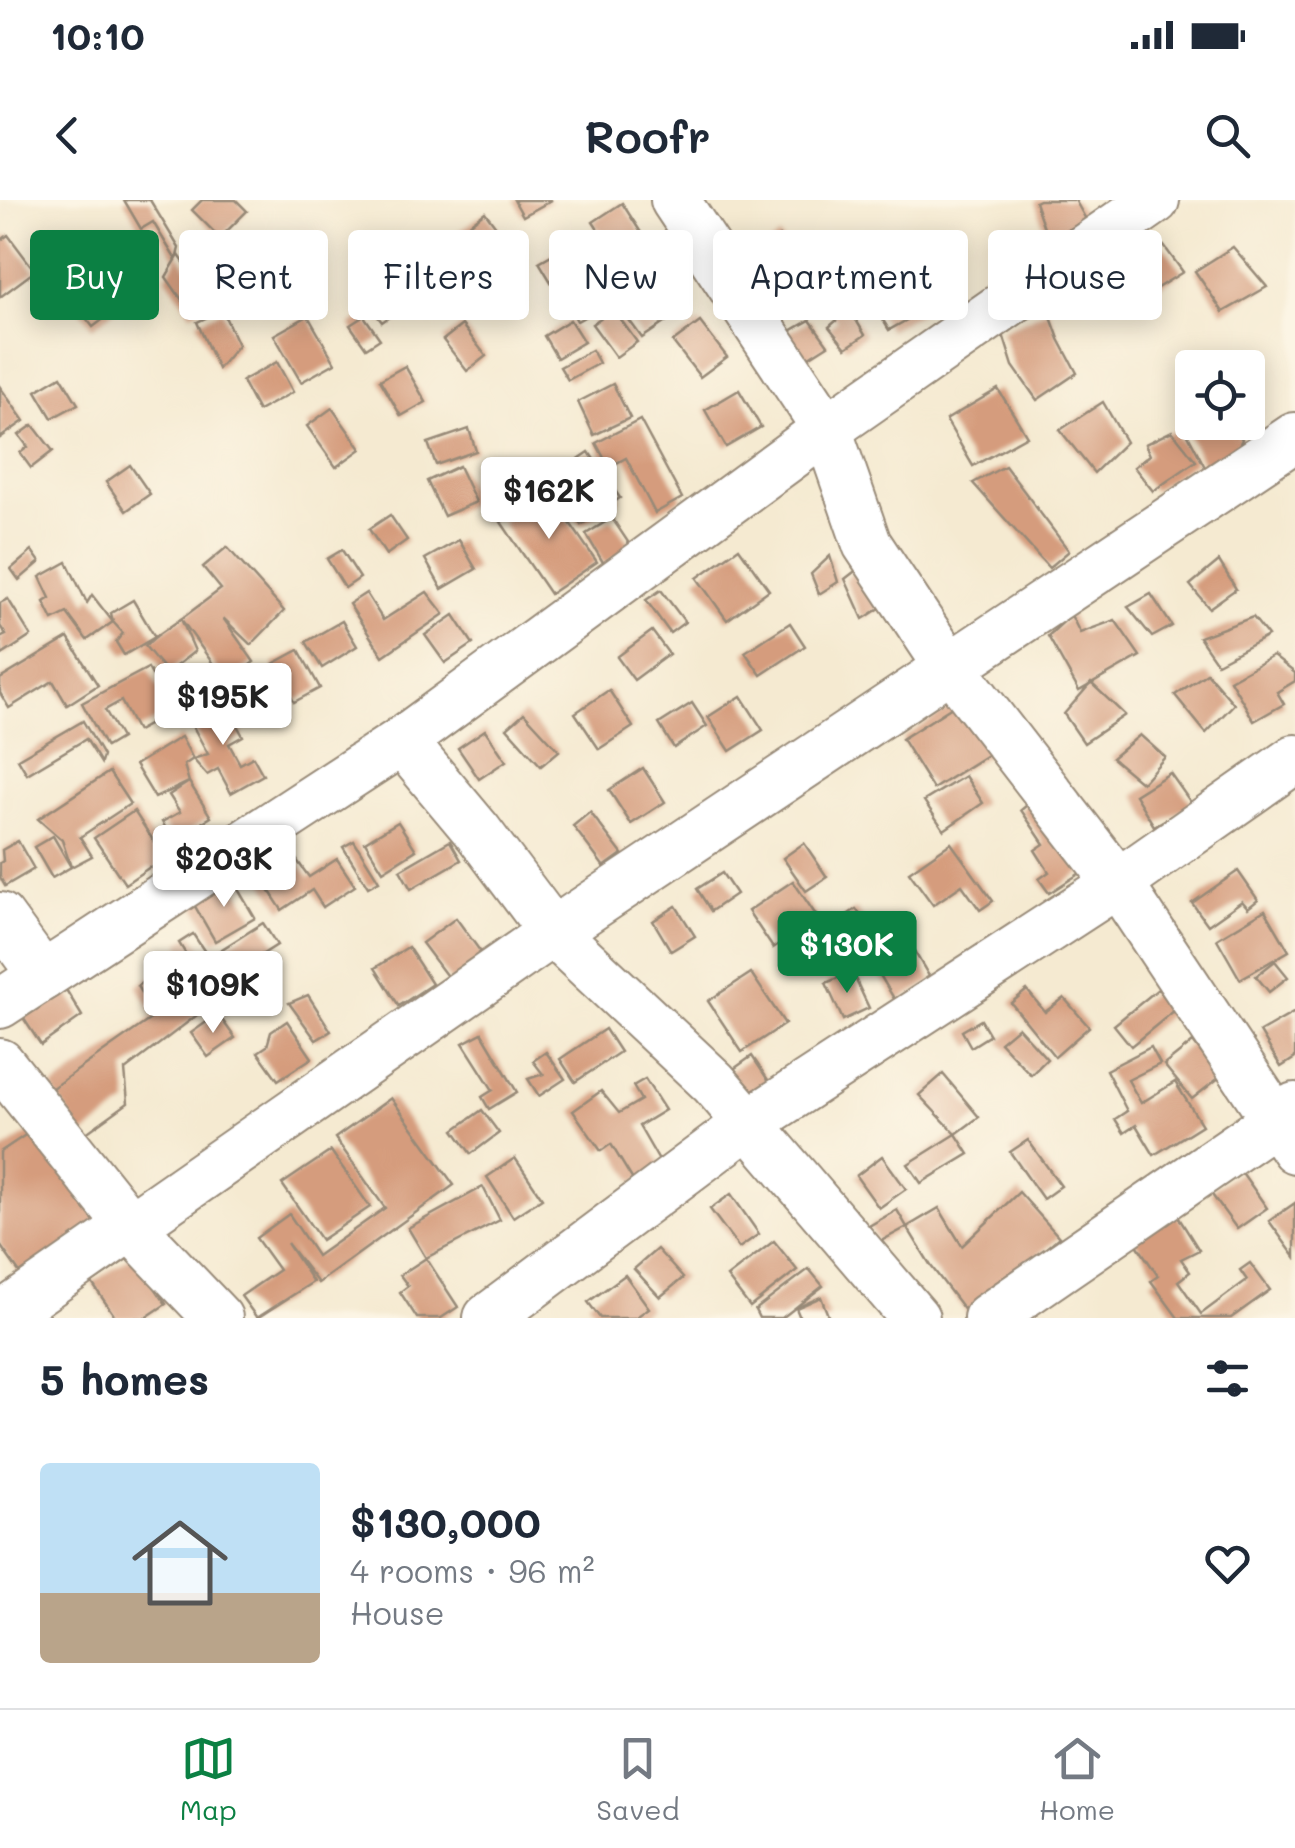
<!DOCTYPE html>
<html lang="en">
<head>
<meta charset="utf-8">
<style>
	:root { --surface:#fff; --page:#f6f6f7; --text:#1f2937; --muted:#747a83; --line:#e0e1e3; --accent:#0b8043 }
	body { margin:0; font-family:Mali,sans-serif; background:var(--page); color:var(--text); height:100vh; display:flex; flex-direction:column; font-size:38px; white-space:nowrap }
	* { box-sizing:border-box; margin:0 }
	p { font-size:32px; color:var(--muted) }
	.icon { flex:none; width:55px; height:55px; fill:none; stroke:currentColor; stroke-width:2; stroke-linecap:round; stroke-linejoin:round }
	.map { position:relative; height:1118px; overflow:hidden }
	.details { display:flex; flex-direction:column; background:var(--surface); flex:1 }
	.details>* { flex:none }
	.top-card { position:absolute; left:30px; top:30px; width:1235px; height:90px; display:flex; gap:20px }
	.controls { position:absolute; left:1175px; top:150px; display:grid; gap:20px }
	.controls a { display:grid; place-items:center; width:90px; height:90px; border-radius:10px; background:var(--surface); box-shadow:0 5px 25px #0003; font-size:50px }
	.price { position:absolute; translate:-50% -85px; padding:0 22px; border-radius:10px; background:#fff; color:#222; font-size:32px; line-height:65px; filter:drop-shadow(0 2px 5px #0008) }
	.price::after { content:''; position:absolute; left:50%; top:60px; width:30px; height:22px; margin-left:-15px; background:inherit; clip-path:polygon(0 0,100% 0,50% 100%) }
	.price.current { background:var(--accent); color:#fff }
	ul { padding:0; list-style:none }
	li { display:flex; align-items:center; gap:30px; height:250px; padding:0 40px }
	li+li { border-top:2px solid var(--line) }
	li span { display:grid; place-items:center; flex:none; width:280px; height:200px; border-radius:10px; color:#555 }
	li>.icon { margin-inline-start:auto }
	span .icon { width:120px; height:120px; fill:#fffc; stroke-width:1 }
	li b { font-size:42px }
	h2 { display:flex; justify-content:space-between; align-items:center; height:120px; padding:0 40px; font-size:42px }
	.chip { padding:0 35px; border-radius:10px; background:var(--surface); box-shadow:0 5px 25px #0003; font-size:35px; line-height:90px }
	.chip.current { background:var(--accent); color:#fff }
	.status { display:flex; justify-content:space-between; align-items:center; height:70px; padding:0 50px; background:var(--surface); direction:ltr }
	.status svg { height:28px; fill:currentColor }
	header { display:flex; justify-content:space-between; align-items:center; height:130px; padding:0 40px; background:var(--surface); font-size:45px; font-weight:600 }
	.menu { display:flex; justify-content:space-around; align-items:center; height:140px; border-top:2px solid var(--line); background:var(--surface); font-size:28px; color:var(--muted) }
	.menu a { display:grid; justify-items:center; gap:5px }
	.menu .current { color:var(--accent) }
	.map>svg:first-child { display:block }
	.building { fill:#d59c7d }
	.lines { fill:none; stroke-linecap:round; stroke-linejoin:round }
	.minor-casing { stroke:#988a78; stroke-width:52 }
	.minor { stroke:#fff; stroke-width:48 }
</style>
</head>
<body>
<div class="status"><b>10:10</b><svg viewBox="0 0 49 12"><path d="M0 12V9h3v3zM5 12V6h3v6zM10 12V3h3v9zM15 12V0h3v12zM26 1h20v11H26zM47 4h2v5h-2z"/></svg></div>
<header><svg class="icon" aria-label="back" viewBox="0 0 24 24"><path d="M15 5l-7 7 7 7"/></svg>Roofr<svg class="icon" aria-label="search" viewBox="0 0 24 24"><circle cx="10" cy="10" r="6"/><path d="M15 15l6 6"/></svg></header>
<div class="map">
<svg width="1295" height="1118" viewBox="0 0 1295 1118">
	<rect width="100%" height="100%" fill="#fcf5e5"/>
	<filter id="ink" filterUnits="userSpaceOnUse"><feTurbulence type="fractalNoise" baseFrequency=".01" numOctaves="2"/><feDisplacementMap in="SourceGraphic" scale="20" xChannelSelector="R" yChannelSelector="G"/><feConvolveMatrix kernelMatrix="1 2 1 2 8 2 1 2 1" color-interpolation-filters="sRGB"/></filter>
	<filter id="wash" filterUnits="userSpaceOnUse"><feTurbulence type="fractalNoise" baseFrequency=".0048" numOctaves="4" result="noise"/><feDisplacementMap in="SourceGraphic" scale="40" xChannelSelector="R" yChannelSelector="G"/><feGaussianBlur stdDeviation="2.25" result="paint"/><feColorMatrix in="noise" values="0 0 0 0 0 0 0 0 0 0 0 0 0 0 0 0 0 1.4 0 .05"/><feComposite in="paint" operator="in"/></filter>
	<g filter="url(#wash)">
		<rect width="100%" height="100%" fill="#f5ead1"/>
		<g id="blocks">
			<!-- building -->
			<g class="building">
				<path d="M 124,0 L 150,0 L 179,48 L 176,60 L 179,55 L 210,101 L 191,113 L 166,77 L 176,60 L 153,22 L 141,29 Z"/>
				<path d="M 202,0 L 236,0 L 247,11 L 220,38 L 192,10 Z"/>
				<path d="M 514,0 L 552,0 L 523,16 Z"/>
				<path d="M 1039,0 L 1075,0 L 1088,23 L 1047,37 L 1035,2 Z"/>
				<path d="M 622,3 L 647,42 L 619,61 L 593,22 Z"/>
				<path d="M 485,12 L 500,32 L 471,55 L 455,35 Z"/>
				<path d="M 8,35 L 35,71 L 0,97 L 0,41 Z"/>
				<path d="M 779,36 L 803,68 L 775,88 L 764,72 L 775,67 L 761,50 Z"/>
				<path d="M 576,41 L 593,70 L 557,92 L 539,62 Z"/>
				<path d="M 1164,46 L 1183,72 L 1147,94 L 1127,68 Z"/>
				<path d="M 1233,47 L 1267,87 L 1223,112 L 1195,71 Z"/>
				<path d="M 438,55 L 449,73 L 429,86 L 417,68 Z"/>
				<path d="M 398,65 L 420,95 L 382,122 L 359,92 Z"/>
				<path d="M 916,65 L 935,104 L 889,130 L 867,94 Z"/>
				<path d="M 77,73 L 97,100 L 113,94 L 122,105 L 93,127 L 61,86 Z"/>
				<path d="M 595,77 L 609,103 L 577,121 L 563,95 Z"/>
				<path d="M 660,78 L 673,117 L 642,138 L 619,106 Z"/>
				<path d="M 838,78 L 850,110 L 865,135 L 846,148 L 829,127 L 837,120 L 815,88 Z"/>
				<path d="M 613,109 L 637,142 L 616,157 L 592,124 Z"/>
				<path d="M 1048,109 L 1059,139 L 1077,173 L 1037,200 L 1013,166 L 1002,131 Z"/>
				<path d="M 222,110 L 238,145 L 218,169 L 197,122 Z"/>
				<path d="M 308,116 L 335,163 L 301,182 L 274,135 Z"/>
				<path d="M 364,116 L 380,139 L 366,148 L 350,125 Z"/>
				<path d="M 570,120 L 584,142 L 557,158 L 544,136 Z"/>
				<path d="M 810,120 L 828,145 L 801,162 L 782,136 Z"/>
				<path d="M 700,122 L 727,157 L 700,177 L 673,142 Z"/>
				<path d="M 462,125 L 486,156 L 467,171 L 443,140 Z"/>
				<path d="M 592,150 L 599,163 L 568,180 L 560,167 Z"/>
				<path d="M 277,162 L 293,192 L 258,211 L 242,181 Z"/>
				<path d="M 405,166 L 426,202 L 401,216 L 380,180 Z"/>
				<path d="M 61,176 L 78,204 L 52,218 L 36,191 Z"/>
				<path d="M 613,184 L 630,218 L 594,235 L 578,202 Z"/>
				<path d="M 0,187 L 24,221 L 0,238 Z"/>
				<path d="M 998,189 L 1027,236 L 973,266 L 946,220 Z"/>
				<path d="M 739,190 L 761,227 L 726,247 L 705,210 Z"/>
				<path d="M 1103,202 L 1126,242 L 1094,273 L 1060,230 Z"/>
				<path d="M 332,208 L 361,249 L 336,267 L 307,226 Z"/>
				<path d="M 1192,217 L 1192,222 L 1229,222 L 1242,239 L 1230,264 L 1208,273 L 1182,223 Z"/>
				<path d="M 640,220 L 682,298 L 655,313 L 626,258 L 609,267 L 596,243 Z"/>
				<path d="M 33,225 L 53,251 L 31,268 L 20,253 L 28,247 L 19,235 Z"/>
				<path d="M 469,229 L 476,251 L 436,265 L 428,243 Z"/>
				<path d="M 1172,231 L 1196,261 L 1153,291 L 1134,267 L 1150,255 L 1145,244 Z"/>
				<path d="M 589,252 L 620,298 L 581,325 L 549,279 Z"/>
				<path d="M 130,265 L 150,294 L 126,311 L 106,282 Z"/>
				<path d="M 459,266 L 476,302 L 444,316 L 427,281 Z"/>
				<path d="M 1005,266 L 1069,351 L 1049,368 L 973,283 Z"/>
				<path d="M 547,290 L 597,362 L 550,394 L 501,322 Z"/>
				<path d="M 390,315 L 407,340 L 386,355 L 369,329 Z"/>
				<path d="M 612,318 L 632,348 L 604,364 L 586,334 Z"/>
				<path d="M 459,340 L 476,369 L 442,389 L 425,359 Z"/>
				<path d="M 227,347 L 284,411 L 251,445 L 223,418 L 254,462 L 226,482 L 181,419 L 221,389 L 203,367 Z"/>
				<path d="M 739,348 L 769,390 L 727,420 L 697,378 Z"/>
				<path d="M 342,350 L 360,378 L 345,388 L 327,359 Z"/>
				<path d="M 32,351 L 40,362 L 19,380 L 11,369 Z"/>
				<path d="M 830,356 L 838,382 L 819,394 L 811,374 Z"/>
				<path d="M 1219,361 L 1236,389 L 1209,408 L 1190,385 Z"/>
				<path d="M 67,362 L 87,403 L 92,395 L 113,422 L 111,413 L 133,400 L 155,437 L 124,455 L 116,442 L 123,433 L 113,422 L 87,440 L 67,413 L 53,420 L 44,402 L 50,398 L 40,377 Z"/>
				<path d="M 863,365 L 888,403 L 863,419 L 845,379 Z"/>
				<path d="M 661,390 L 685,422 L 670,433 L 646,400 Z"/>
				<path d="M 427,392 L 444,414 L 383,456 L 349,404 L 366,393 L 383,420 Z"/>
				<path d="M 1151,394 L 1172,426 L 1152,437 L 1128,407 Z"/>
				<path d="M 8,399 L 31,436 L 2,455 L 0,438 L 6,435 L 0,426 L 0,403 Z"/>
				<path d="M 454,415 L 473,444 L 445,463 L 425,435 Z"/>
				<path d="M 1071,415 L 1080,433 L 1115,420 L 1140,456 L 1079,491 L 1048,436 Z"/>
				<path d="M 1253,417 L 1268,436 L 1217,463 L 1199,437 Z"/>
				<path d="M 181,419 L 195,451 L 167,473 L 145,446 L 155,437 Z"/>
				<path d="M 342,421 L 357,446 L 322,468 L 306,442 Z"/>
				<path d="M 790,423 L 805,446 L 761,475 L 745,452 Z"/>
				<path d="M 652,431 L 669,454 L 634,480 L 617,457 Z"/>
				<path d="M 68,438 L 98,485 L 67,505 L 53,481 L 9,508 L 0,493 L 0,479 Z"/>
				<path d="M 299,450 L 320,488 L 294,502 L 273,464 Z"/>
				<path d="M 1273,456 L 1295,473 L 1295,481 L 1277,492 L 1284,504 L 1254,521 L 1230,480 Z"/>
				<path d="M 148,468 L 172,512 L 137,531 L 121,501 L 105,510 L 121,538 L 106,547 L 82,503 Z"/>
				<path d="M 1207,473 L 1234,504 L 1206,533 L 1175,495 Z"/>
				<path d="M 1091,483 L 1125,515 L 1084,543 L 1064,514 Z"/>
				<path d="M 609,490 L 633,527 L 599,549 L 575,513 Z"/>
				<path d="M 741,496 L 763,530 L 730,551 L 708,517 Z"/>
				<path d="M 224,502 L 243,536 L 229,544 L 240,564 L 253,557 L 263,575 L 231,593 L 218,569 L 207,575 L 193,559 L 208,554 L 190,521 Z"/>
				<path d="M 960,502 L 992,552 L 933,589 L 902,539 Z"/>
				<path d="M 692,503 L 707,526 L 674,548 L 659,524 Z"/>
				<path d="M 524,513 L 559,551 L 541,566 L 507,528 Z"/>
				<path d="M 83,521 L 103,556 L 101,563 L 86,539 L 27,574 L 18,559 Z"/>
				<path d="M 485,530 L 506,561 L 479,579 L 458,548 Z"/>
				<path d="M 1140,535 L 1165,557 L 1142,583 L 1112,558 Z"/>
				<path d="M 181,537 L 193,559 L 184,565 L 189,582 L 211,617 L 173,640 L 162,622 L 180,612 L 169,595 L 189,582 L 155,598 L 135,565 Z"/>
				<path d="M 643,568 L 665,602 L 631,624 L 609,590 Z"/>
				<path d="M 109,572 L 130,604 L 80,637 L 92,656 L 71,667 L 62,640 L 38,619 Z"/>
				<path d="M 1170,573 L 1192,604 L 1154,626 L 1135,595 Z"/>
				<path d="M 965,576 L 983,603 L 944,630 L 924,601 Z"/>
				<path d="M 1033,600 L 1085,670 L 1049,693 L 1039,679 L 1049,672 L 1035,650 L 1044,644 L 1021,610 Z"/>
				<path d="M 134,611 L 168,663 L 156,671 L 150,667 L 125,684 L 94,638 Z"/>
				<path d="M 590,612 L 622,654 L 604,667 L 573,626 Z"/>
				<path d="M 398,622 L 416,650 L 383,671 L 365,642 Z"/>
				<path d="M 53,636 L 71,667 L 52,678 L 34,647 Z"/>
				<path d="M 18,641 L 34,669 L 5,686 L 0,677 L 0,663 L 3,661 L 2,650 Z"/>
				<path d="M 354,641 L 379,681 L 368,687 L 343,647 Z"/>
				<path d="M 450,641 L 461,660 L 411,689 L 400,670 Z"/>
				<path d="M 804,643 L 827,677 L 806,691 L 783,658 Z"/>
				<path d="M 951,643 L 993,701 L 980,710 L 962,685 L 933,705 L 909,672 Z"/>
				<path d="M 296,659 L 309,677 L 337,659 L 355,686 L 323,707 L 312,690 L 282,710 L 263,681 Z"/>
				<path d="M 1238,671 L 1258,700 L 1248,708 L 1242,701 L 1208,725 L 1192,703 Z"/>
				<path d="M 722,673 L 736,694 L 711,711 L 697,689 Z"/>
				<path d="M 232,679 L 255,718 L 215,741 L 193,703 Z"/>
				<path d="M 793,681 L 848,763 L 833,773 L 803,728 L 773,748 L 748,711 Z"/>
				<path d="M 676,706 L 695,736 L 671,751 L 653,721 Z"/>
				<path d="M 856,709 L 864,720 L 854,726 L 868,746 L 854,755 L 833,725 Z"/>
				<path d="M 1265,710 L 1289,751 L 1240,779 L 1217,739 Z"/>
				<path d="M 456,718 L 488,762 L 455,787 L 422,743 Z"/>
				<path d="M 263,723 L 277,745 L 233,773 L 219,751 Z"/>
				<path d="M 193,734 L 215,767 L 200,777 L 179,743 Z"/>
				<path d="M 910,744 L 932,781 L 896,802 L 874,765 Z"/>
				<path d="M 408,747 L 432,784 L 399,806 L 375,768 Z"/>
				<path d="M 177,759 L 209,806 L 125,870 L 128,903 L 82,936 L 52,888 L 155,816 L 137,786 Z"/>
				<path d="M 1275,761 L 1288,777 L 1269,792 L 1256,776 Z"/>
				<path d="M 852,772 L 869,808 L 843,820 L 826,783 Z"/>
				<path d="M 751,773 L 785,824 L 742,852 L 708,801 Z"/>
				<path d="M 65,788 L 82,816 L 41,845 L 22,816 Z"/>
				<path d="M 1158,789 L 1175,810 L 1131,846 L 1114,825 Z"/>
				<path d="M 1027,790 L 1045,812 L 1064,798 L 1089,827 L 1055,857 L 1011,803 Z"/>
				<path d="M 308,795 L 331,831 L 316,840 L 289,803 Z"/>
				<path d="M 1295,812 L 1295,858 L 1281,867 L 1260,832 Z"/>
				<path d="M 218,814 L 235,838 L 208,857 L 191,833 Z"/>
				<path d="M 981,820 L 990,835 L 971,847 L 962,831 Z"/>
				<path d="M 287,821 L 312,858 L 278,880 L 258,852 L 267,846 L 271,832 Z"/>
				<path d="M 1018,827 L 1047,859 L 1031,875 L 1000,842 Z"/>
				<path d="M 605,829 L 620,852 L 575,882 L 560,859 Z"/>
				<path d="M 482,833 L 517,892 L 489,909 L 482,897 L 493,890 L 463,843 Z"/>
				<path d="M 1193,842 L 1220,877 L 1192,899 L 1164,865 Z"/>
				<path d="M 1151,847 L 1160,864 L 1128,880 L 1141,903 L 1175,882 L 1202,925 L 1154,955 L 1136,925 L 1124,933 L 1115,919 L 1127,911 L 1106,870 Z"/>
				<path d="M 546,852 L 565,879 L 539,896 L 528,879 L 543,874 L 533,861 Z"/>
				<path d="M 752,856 L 772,886 L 738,910 L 714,883 Z"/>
				<path d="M 943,874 L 979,917 L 956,934 L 969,954 L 921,983 L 908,964 L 956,934 L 919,895 Z"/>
				<path d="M 645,879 L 665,910 L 639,926 L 662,966 L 634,982 L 611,944 L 601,951 L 573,911 L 601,891 L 619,913 L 641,900 L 633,886 Z"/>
				<path d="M 391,898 L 454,985 L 318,1083 L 287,1043 L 313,1082 L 257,1118 L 241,1096 L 279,1070 L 256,1038 L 289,1014 L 317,1056 L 385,1008 L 335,938 Z"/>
				<path d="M 482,910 L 499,933 L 471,954 L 454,930 Z"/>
				<path d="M 36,928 L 103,1025 L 24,1079 L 0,1045 L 0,952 Z"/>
				<path d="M 1028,940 L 1061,986 L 1043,999 L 1010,952 Z"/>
				<path d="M 331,951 L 370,1007 L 321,1040 L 282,984 Z"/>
				<path d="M 882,956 L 906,989 L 879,1008 L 856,976 Z"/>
				<path d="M 515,958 L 542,998 L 513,1017 L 487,977 Z"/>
				<path d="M 1241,971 L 1267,1008 L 1237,1029 L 1210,992 Z"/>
				<path d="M 483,987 L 500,1020 L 426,1058 L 458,1107 L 441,1118 L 417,1118 L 400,1092 L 408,1086 L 400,1075 L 426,1058 L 408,1028 Z"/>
				<path d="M 1019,992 L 1059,1037 L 969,1116 L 931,1066 L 907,1027 L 939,1008 L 962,1046 Z"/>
				<path d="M 731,994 L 759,1034 L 739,1048 L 710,1009 Z"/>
				<path d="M 1295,1003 L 1295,1057 L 1269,1021 Z"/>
				<path d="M 1172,1007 L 1199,1050 L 1181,1059 L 1190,1072 L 1178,1081 L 1201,1114 L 1247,1080 L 1240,1070 L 1250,1063 L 1270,1090 L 1231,1118 L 1178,1118 L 1151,1081 L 1158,1076 L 1130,1034 Z"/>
				<path d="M 897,1010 L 907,1027 L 879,1042 L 869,1026 Z"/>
				<path d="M 774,1041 L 797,1070 L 750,1107 L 727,1077 Z"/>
				<path d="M 657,1049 L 683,1078 L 660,1097 L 634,1069 Z"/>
				<path d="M 133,1055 L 166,1104 L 145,1118 L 116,1118 L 92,1083 Z"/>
				<path d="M 809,1069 L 823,1086 L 782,1118 L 759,1118 L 755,1110 Z"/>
				<path d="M 625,1075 L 649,1108 L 635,1118 L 600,1118 L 588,1102 Z"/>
				<path d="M 821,1097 L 829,1118 L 800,1118 L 796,1108 Z"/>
			</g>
		</g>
	</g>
	<g filter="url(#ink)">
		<use href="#blocks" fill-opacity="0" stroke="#988a78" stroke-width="2.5"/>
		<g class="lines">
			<!-- minor casing -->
			<g class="minor-casing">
				<g id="minor">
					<path d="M 675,0 L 827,229 L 867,344 L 937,449 L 1118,683 L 1295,949"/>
					<path d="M 402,541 L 478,632 L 553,732 L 714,883 L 915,1118"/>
					<path d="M 0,717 L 43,776"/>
					<path d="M 0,804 L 402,541 L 827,229 L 1155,0"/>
					<path d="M 0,863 L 129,1025 L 218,1118"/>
					<path d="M 0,1117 L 553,732 L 1295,237"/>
					<path d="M 488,1118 L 749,923 L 1118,683 L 1295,559"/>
					<path d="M 988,1118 L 1295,907"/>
				</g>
			</g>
			<!-- minor -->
			<use href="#minor" class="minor"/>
		</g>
	</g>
</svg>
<div class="controls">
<a><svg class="icon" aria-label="locate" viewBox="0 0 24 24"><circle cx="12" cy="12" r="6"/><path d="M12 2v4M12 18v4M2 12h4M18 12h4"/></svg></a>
</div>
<b class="price" style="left:549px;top:342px">$162K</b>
<b class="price" style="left:223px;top:548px">$195K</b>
<b class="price" style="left:224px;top:710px">$203K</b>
<b class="price current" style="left:847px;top:796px">$130K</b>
<b class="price" style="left:213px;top:836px">$109K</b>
<div class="top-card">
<a class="chip current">Buy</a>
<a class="chip">Rent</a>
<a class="chip">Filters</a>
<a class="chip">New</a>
<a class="chip">Apartment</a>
<a class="chip">House</a>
</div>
</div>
<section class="details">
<h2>5 homes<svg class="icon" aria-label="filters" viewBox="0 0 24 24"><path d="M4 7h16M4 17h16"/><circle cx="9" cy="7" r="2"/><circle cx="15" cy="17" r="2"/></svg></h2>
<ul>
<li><span style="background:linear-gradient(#bfe0f5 65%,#b9a48a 0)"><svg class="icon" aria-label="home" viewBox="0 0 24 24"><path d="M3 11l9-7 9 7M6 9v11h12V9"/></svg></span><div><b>$130,000</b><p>4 rooms · 96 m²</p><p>House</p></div><svg class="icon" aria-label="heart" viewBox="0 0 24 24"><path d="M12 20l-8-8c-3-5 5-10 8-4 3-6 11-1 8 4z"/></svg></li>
</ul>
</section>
<nav class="menu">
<a class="current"><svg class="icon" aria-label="map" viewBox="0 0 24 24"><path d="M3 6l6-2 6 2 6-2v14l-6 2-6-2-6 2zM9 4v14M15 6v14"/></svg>Map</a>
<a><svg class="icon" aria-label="saved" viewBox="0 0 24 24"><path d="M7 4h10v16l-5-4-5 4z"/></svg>Saved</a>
<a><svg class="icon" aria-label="home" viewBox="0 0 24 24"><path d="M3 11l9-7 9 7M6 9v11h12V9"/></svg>Home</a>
</nav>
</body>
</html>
